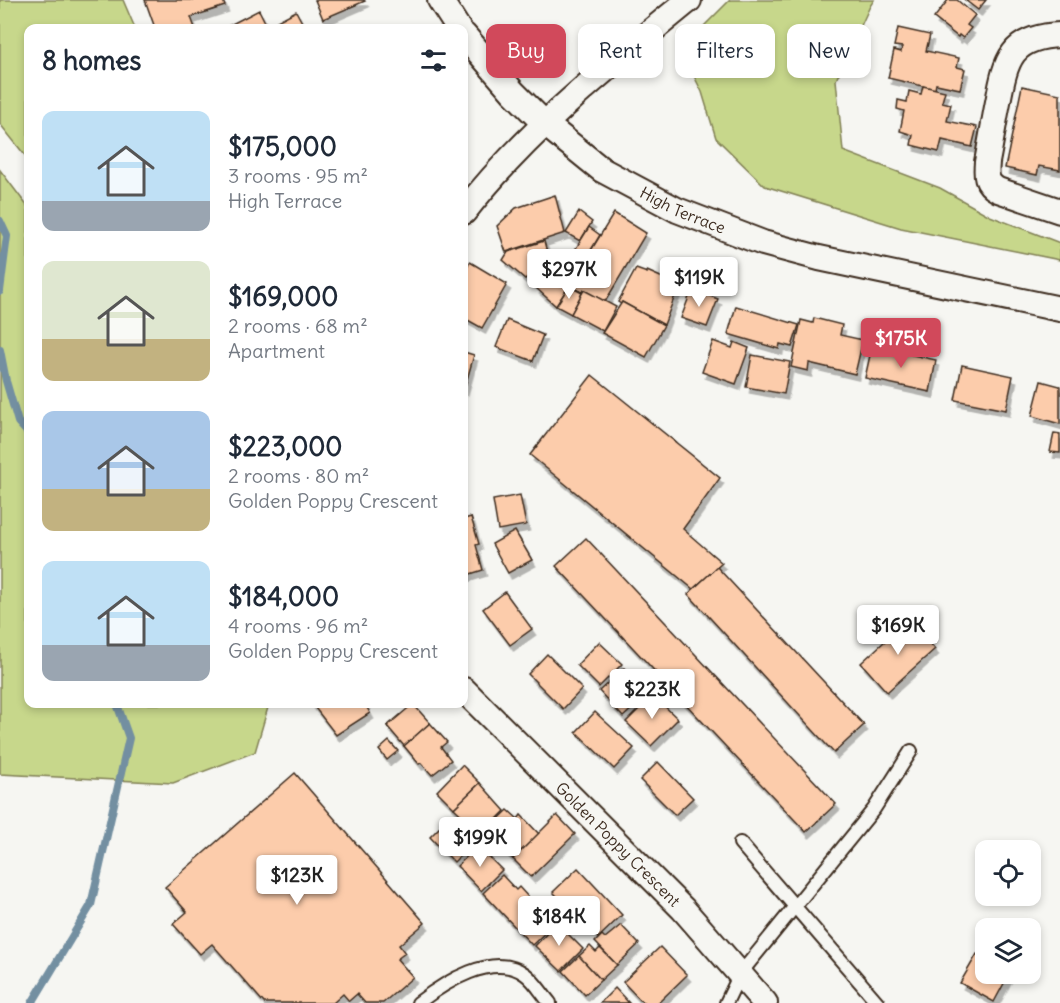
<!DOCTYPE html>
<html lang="en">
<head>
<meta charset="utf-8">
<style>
	:root { --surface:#fff; --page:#f6f6f7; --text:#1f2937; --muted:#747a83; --accent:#d1495b }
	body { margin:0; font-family:Delius,sans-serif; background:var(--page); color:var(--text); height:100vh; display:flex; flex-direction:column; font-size:22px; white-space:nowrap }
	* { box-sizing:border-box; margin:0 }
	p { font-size:20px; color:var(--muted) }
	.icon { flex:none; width:33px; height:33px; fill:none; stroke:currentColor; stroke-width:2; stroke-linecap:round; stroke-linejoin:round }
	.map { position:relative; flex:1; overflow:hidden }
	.details { position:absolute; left:24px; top:24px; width:444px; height:684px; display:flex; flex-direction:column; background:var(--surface); border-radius:12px; box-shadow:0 3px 9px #0003 }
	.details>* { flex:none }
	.banner { position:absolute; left:486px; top:24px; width:483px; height:54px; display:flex; gap:12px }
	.buttons { position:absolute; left:975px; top:840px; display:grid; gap:12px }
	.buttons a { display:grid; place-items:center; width:66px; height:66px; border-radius:12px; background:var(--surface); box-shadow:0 3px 9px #0003; font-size:30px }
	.price { position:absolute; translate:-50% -51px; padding:0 14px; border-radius:6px; background:#fff; color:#222; font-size:20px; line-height:39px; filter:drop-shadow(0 2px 3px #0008) }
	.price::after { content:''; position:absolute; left:50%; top:36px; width:18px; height:14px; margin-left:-9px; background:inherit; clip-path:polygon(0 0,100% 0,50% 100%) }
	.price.active { background:var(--accent); color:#fff }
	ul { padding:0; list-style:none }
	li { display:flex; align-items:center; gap:18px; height:150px; padding:0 18px }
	li span { display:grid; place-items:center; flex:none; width:168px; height:120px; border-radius:12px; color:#555 }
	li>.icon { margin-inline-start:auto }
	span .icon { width:72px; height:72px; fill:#fffc; stroke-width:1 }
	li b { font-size:26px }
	h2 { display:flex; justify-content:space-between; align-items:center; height:72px; padding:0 18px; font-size:26px }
	.chip { padding:0 21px; border-radius:12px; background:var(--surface); box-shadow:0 3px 9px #0003; font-size:21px; line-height:54px }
	.chip.active { background:var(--accent); color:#fff }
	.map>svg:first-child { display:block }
	.green { fill:#c7d78b; stroke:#818054; stroke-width:1.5 }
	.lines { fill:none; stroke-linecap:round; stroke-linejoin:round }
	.stream { stroke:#738fa1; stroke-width:8 }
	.building { fill:#fcccab; stroke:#3b2a1e; stroke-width:1.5; filter:url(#shadow) }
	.lane-casing { stroke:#3b2a1e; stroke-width:16 }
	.street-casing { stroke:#3b2a1e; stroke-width:28 }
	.lane { stroke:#f6f6f2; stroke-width:12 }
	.street { stroke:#f6f6f2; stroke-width:24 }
	.labels { text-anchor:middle; stroke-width:6; stroke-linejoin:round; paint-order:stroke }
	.street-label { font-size:16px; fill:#3b2a1e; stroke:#f6f6f2 }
</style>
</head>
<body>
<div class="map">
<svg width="1060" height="1003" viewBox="0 0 1060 1003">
	<defs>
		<filter id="shadow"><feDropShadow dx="3.5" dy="6" stdDeviation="0" flood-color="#0004"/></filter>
	</defs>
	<rect width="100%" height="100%" fill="#f6f6f2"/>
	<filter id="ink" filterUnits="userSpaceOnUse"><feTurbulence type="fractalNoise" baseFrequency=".0167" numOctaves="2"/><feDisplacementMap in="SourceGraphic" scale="12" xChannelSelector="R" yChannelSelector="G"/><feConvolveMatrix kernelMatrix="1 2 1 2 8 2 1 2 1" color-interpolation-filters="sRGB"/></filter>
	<g filter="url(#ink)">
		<!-- green -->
		<g class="green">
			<path d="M 0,0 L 123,0 L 135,28 L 28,28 L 28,159 L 0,124 Z"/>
			<path d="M 730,0 L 874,0 L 870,6 L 836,80 L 843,151 L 940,188 L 990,216 L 1060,243 L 1060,260 L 901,228 L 765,186 L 716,138 L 702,92 L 684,56 L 702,28 Z"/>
			<path d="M 0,170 L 28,207 L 28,704 L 269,704 L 255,752 L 173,783 L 0,774 Z"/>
		</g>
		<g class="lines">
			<!-- stream -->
			<g class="stream">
				<path d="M 0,221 L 7,236 L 0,291"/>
				<path d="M 0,350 L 6,381 L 18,422 L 28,433"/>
				<path d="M 32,1003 L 91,905 L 129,738 L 117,704"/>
			</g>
		</g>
		<!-- building -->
		<g class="building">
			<path d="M 145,0 L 223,0 L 225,6 L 191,17 L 195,28 L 155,28 Z"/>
			<path d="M 315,0 L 364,0 L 365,1 L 323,19 Z"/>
			<path d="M 948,0 L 957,0 L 975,15 L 967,25 L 971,28 L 963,38 L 959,35 L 958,37 L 934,18 Z"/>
			<path d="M 965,0 L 986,0 L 978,10 Z"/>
			<path d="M 259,10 L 268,28 L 230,28 L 228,26 Z"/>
			<path d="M 296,11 L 305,28 L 281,28 L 277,21 Z"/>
			<path d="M 898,28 L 930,35 L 926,51 L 959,58 L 957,67 L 965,69 L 960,89 L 936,84 L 935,89 L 888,78 L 894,50 L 901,52 L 902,47 L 894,46 Z"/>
			<path d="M 923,86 L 945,91 L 942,102 L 951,104 L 947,121 L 977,127 L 972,147 L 942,140 L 939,152 L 911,145 L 913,135 L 900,131 L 904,111 L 897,109 L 898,100 L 907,102 L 909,91 L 921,94 Z"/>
			<path d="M 1022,86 L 1060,94 L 1060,170 L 1039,166 L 1037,175 L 1005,168 Z"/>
			<path d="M 555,195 L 565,233 L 506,252 L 497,226 L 516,208 Z"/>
			<path d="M 579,212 L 592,222 L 580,241 L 566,233 Z"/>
			<path d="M 614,213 L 646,233 L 605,302 L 569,286 Z"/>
			<path d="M 589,227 L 600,235 L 585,260 L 573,253 Z"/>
			<path d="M 544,241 L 550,263 L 525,279 L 503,260 L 508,252 Z"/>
			<path d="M 470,262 L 507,284 L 482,328 L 464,318 L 464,273 Z"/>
			<path d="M 636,269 L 647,273 L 647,271 L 679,285 L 664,325 L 622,302 L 621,304 L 618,302 Z"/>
			<path d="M 553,271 L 569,286 L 556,306 L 536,288 Z"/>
			<path d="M 569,286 L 582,293 L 571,314 L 556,306 Z"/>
			<path d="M 692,289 L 718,299 L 707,327 L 681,318 Z"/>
			<path d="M 584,290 L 616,307 L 603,331 L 571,314 Z"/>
			<path d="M 622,302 L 664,325 L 646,357 L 602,333 Z"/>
			<path d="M 736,306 L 799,325 L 792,347 L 780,344 L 779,349 L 728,334 Z"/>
			<path d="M 814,318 L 842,325 L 840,335 L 863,340 L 855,374 L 809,363 L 808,371 L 791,367 L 801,320 L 813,323 Z"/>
			<path d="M 507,320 L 543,335 L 533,361 L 496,347 Z"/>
			<path d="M 713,341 L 732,348 L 734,342 L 749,348 L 736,384 L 702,372 Z"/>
			<path d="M 872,346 L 936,360 L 930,392 L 865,378 Z"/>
			<path d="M 464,352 L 474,355 L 464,390 Z"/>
			<path d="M 752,355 L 790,362 L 784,394 L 746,387 Z"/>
			<path d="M 962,365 L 1013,376 L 1006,410 L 955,400 Z"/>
			<path d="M 592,375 L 720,478 L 683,529 L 722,563 L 693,589 L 530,455 Z"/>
			<path d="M 1041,381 L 1060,386 L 1060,424 L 1032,416 Z"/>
			<path d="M 1054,433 L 1060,434 L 1060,453 L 1050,452 Z"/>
			<path d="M 520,495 L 526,525 L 498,530 L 493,500 Z"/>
			<path d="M 471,517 L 479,544 L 476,545 L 483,570 L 464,576 L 464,519 Z"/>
			<path d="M 515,531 L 532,560 L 508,573 L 492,544 Z"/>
			<path d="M 586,538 L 836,804 L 806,832 L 556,566 Z"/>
			<path d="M 717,567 L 864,725 L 834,753 L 688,594 Z"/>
			<path d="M 505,592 L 532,629 L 510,645 L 483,609 Z"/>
			<path d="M 909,619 L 935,649 L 887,692 L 861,663 Z"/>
			<path d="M 599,642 L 622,664 L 599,687 L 577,665 Z"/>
			<path d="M 547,654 L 582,689 L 563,709 L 528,674 Z"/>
			<path d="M 624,668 L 649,693 L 623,717 L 599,691 Z"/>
			<path d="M 653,695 L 678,719 L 651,746 L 626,722 Z"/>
			<path d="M 312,704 L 367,704 L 365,704 L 370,713 L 336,735 Z"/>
			<path d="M 413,704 L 430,723 L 404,746 L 387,726 Z"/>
			<path d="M 595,712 L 634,748 L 614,769 L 576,732 Z"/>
			<path d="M 430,723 L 447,742 L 441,747 L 451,760 L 432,775 L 421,763 L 419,764 L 404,746 Z"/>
			<path d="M 389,741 L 398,751 L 387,760 L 379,750 Z"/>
			<path d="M 658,762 L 693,798 L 675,815 L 640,780 Z"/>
			<path d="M 462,765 L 480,783 L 454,808 L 437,791 Z"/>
			<path d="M 295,773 L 425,923 L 399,945 L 405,953 L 397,959 L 413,977 L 383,1003 L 365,1003 L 357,994 L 349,1001 L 343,994 L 333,1003 L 264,1003 L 212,944 L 200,954 L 173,924 L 187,912 L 165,887 Z"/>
			<path d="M 480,783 L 505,811 L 454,862 L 430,837 L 448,819 L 463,834 L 472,825 L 454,808 Z"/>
			<path d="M 508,810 L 518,819 L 521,815 L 539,834 L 513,859 L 497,843 L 493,848 L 481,836 Z"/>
			<path d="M 557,815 L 575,834 L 531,877 L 513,859 Z"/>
			<path d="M 478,846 L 502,870 L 481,891 L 457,866 Z"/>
			<path d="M 578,868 L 622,915 L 598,938 L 553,892 Z"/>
			<path d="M 502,875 L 516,890 L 519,887 L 529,898 L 524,903 L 549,929 L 532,945 L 483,893 Z"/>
			<path d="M 557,923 L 583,949 L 561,971 L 535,946 Z"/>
			<path d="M 621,925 L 639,944 L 617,965 L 595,942 L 602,935 L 605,938 Z"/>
			<path d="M 590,946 L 596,952 L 600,948 L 617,965 L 601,980 L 579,956 Z"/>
			<path d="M 660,947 L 687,975 L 658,1003 L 643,1003 L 623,982 Z"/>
			<path d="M 977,954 L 986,959 L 986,974 L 1009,974 L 994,1002 L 960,983 Z"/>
			<path d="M 579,956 L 601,980 L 585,995 L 563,971 Z"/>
			<path d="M 615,988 L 629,1003 L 600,1003 Z"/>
		</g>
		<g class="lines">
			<!-- lane casing -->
			<g class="lane-casing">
				<g id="lane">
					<path d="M 740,843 L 878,1003"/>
					<path d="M 418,1003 C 444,983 493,951 525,974 C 535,981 542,994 550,1003"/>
					<path d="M 726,1003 L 740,974 L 874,809 L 911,751"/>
				</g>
			</g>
			<!-- street casing -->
			<g class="street-casing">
				<g id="street">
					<path d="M 440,0 L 458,28"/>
					<path id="s1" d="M 464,35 L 513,92 L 544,123 L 602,170 L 677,210 L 763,243 L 819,258 L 1060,309"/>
					<path d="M 1060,35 C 1011,37 1006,59 998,102 C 994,122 991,142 987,162 C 986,175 985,183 998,190 L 1060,211"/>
					<path d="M 464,212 C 526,132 611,64 689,0"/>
					<path id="s2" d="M 464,690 L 683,909 L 765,1003"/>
				</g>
			</g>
			<!-- lane -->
			<use href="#lane" class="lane"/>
			<!-- street -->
			<use href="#street" class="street"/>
		</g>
	</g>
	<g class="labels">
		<!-- street labels -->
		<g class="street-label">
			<text dy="6" stroke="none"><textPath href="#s1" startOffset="284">High Terrace</textPath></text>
			<text dy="6" stroke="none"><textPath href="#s2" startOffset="218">Golden Poppy Crescent</textPath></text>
		</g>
	</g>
</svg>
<div class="buttons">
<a><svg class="icon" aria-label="locate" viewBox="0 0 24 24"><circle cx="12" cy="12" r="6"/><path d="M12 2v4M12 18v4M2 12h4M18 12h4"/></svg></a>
<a><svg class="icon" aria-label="layers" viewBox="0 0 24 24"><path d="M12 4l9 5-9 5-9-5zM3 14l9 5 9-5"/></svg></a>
</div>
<b class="price" style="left:569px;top:300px">$297K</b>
<b class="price" style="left:699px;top:308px">$119K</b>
<b class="price active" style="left:901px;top:369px">$175K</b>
<b class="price" style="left:898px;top:656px">$169K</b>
<b class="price" style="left:652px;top:720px">$223K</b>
<b class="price" style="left:480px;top:868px">$199K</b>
<b class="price" style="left:297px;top:906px">$123K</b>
<b class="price" style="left:559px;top:947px">$184K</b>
<div class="banner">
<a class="chip active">Buy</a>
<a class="chip">Rent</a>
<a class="chip">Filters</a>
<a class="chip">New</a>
</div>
<section class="details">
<h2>8 homes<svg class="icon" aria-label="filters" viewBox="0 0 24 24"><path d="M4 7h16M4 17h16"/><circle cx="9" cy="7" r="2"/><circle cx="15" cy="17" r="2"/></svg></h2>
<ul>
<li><span style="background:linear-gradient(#bfe0f5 75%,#9aa5b1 0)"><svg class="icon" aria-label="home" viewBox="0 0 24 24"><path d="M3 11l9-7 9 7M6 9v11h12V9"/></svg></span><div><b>$175,000</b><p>3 rooms · 95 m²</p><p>High Terrace</p></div></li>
<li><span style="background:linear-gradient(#dfe7d0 65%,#c2b280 0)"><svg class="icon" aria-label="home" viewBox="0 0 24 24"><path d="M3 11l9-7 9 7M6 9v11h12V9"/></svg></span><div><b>$169,000</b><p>2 rooms · 68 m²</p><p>Apartment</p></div></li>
<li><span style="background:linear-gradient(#a9c7e8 65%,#c2b280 0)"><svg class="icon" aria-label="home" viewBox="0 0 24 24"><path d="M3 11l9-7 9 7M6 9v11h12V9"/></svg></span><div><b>$223,000</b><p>2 rooms · 80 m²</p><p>Golden Poppy Crescent</p></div></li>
<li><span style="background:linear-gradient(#bfe0f5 70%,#9aa5b1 0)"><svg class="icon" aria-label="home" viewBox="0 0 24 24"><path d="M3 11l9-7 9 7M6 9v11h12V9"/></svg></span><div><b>$184,000</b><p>4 rooms · 96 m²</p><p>Golden Poppy Crescent</p></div></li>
</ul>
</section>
</div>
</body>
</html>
